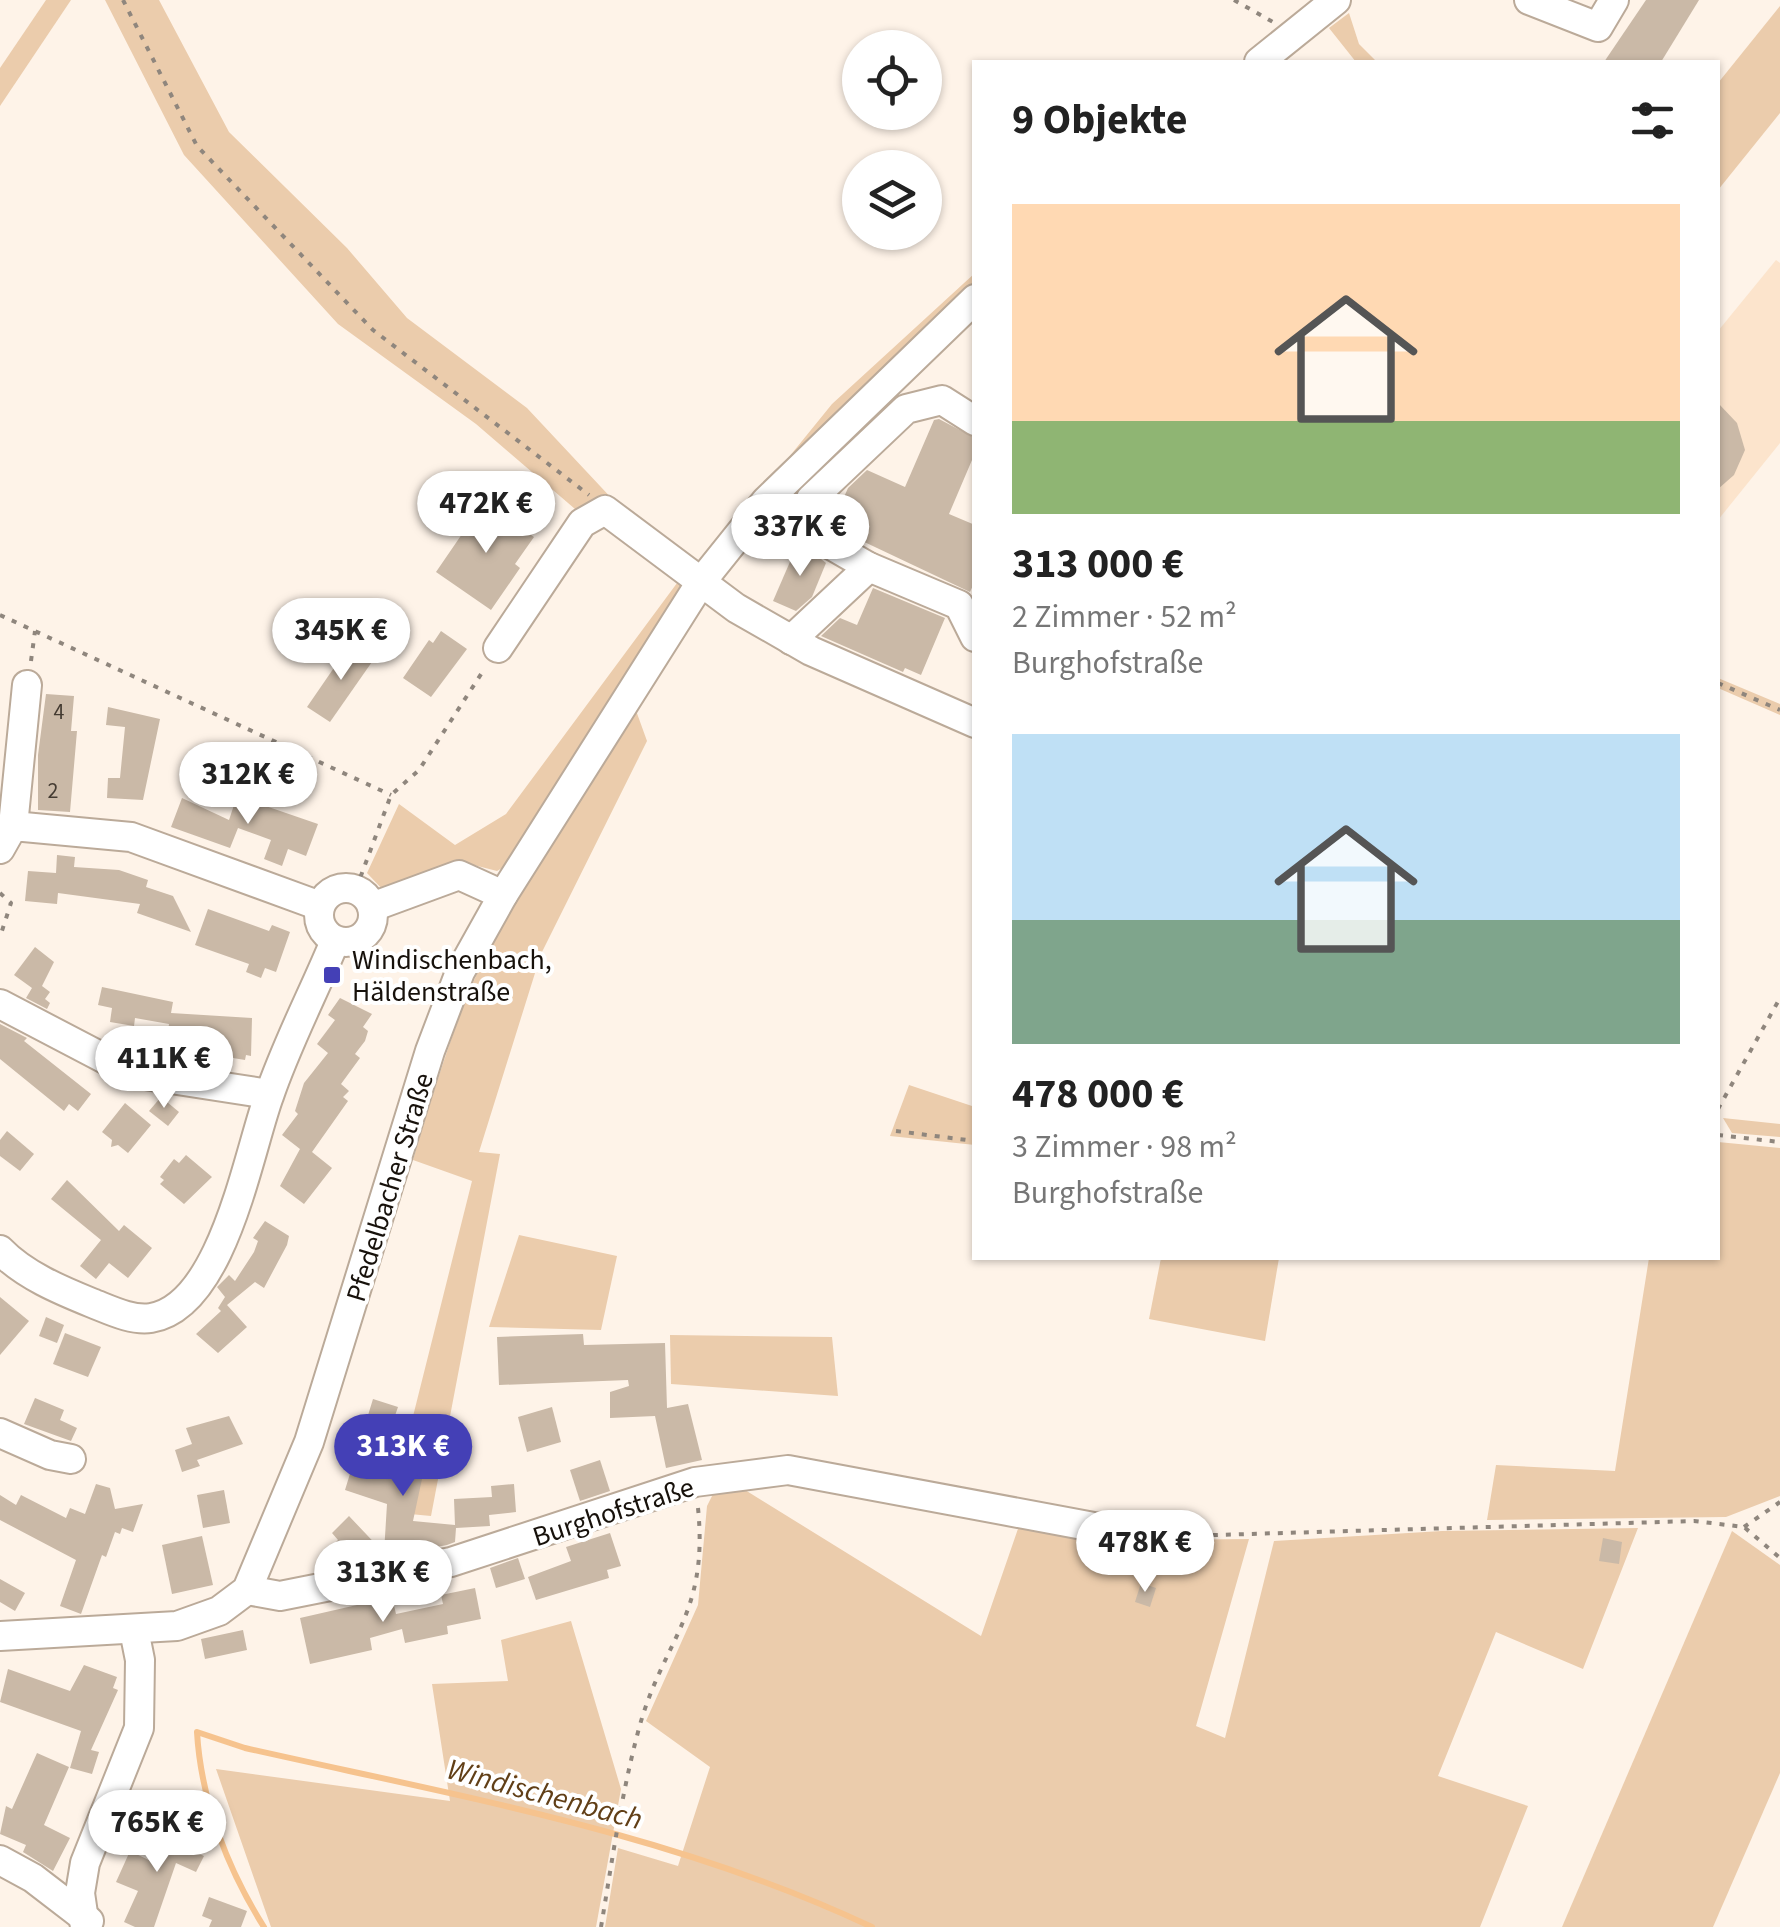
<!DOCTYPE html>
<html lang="de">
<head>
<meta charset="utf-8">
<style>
	:root { --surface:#fff; --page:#f2f2f2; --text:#222; --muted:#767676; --accent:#4440b6 }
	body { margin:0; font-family:"Source Sans 3",sans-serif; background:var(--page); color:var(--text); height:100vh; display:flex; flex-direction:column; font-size:38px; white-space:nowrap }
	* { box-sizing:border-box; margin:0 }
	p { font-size:32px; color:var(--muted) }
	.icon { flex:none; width:55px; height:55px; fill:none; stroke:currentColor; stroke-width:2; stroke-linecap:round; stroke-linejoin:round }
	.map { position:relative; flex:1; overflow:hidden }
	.drawer { position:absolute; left:972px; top:60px; width:748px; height:1200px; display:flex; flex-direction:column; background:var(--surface); border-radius:0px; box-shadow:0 2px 8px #0004 }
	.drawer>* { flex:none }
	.controls { position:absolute; left:842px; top:30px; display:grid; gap:20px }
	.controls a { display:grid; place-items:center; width:100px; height:100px; border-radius:50%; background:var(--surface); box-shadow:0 2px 8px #0004; font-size:50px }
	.price { position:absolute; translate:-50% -85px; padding:0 22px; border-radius:35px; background:#fff; color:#222; font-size:32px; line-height:65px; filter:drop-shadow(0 2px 5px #0008) }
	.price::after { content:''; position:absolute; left:50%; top:60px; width:30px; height:22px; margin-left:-15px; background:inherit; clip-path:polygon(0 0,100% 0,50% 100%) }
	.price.selected { background:var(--accent); color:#fff }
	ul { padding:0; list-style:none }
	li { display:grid; align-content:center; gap:20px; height:530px; padding:0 40px }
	li span { display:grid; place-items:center; height:310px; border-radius:0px; color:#555 }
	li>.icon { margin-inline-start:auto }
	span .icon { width:180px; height:180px; fill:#fffc; stroke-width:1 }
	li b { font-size:42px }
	h2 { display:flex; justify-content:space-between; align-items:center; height:120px; padding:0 40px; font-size:42px }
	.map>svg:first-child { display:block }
	.built { fill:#fce4cc }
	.green { fill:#ebccac }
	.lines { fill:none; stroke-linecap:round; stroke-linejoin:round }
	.stream { stroke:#f6c38e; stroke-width:6 }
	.building { fill:#cab9a7 }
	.minor-casing { stroke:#ba9; stroke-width:32 }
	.path { stroke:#8f867d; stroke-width:4; stroke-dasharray:5 8; stroke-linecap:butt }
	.minor { stroke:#fff; stroke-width:28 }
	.poi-dot { fill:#4440b6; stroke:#fff; stroke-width:4 }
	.labels { text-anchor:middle; stroke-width:8; stroke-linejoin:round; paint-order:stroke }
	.number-label { font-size:22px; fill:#443b32 }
	.poi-label { font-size:28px; fill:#17110b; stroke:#fff; text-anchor:start }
	.street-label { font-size:28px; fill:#17110b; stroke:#fff }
	.water-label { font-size:30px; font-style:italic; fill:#613f17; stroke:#fff }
</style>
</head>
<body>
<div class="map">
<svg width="1780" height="1927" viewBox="0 0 1780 1927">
	<rect width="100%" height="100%" fill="#fef3e8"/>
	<!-- built -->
	<path class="built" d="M 1776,260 L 1780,263 L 1780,443 L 1718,520 L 1718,331 Z"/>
	<!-- green -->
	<g class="green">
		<path d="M 46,0 L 71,0 L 0,106 L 0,68 Z"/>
		<path d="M 105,0 L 159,0 L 229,132 L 347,248 L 407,318 L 527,408 L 630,518 L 582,515 L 476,424 L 338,324 L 184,155 Z"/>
		<path d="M 1780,6 L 1780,113 L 1718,190 L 1718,83 Z"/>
		<path d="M 1349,13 L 1359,44 L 1377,62 L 1356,62 L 1329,28 Z"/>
		<path d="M 975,273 L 975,285 L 832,417 L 759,494 L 832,404 Z"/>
		<path d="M 683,575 L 684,592 L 511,863 L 497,871 L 462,862 L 384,891 L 367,873 L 399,804 L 455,845 L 506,814 Z"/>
		<path d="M 1718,678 L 1780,704 L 1780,715 L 1718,688 Z"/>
		<path d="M 634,705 L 647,741 L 541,954 L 479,1152 L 500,1154 L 431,1516 L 389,1512 L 472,1181 L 413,1160 C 430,1103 447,1047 469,992 C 511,891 578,798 634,705 Z"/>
		<path d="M 909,1085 L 975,1107 L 975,1145 L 890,1136 Z"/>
		<path d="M 1723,1118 L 1780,1124 L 1780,1137 L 1732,1133 Z"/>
		<path d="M 1718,1142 L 1780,1148 L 1780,1496 L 1726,1517 L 1487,1520 L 1496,1465 L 1615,1471 L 1649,1258 L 1718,1258 Z"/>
		<path d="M 519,1235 L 617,1256 L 601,1330 L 489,1327 Z"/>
		<path d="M 1161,1258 L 1279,1258 L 1265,1341 L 1149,1319 Z"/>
		<path d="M 670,1335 L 832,1337 L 838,1396 L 671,1384 Z"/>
		<path d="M 737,1485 L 981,1636 L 1021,1520 L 1153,1540 L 1249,1539 L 1196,1726 L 1225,1738 L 1274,1541 L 1442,1531 L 1638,1528 L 1583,1669 L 1496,1632 L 1438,1776 L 1528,1806 L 1480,1927 L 605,1927 L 618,1848 L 678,1866 L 710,1767 L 646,1721 L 698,1605 L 707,1506 L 714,1492 Z"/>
		<path d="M 1732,1531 L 1780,1565 L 1780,1773 L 1713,1927 L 1562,1927 Z"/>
		<path d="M 571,1621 L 621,1789 L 596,1927 L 271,1927 L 216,1769 L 450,1801 L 432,1684 L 508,1681 L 501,1640 Z"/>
	</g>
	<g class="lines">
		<!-- stream -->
		<path class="stream" d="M 264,1927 C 228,1870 201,1801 197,1732 L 245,1748 C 457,1796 673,1833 872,1927"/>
	</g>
	<!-- building -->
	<g class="building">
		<path d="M 1646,0 L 1699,0 L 1661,62 L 1604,62 Z"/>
		<path d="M 1718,403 L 1737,423 L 1745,450 L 1734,475 L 1718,489 Z"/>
		<path d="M 939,419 L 975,438 L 975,453 L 949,514 L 975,525 L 975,581 L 970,592 L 839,530 L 845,516 L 837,513 L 848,488 L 867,470 L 905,487 L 934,420 Z"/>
		<path d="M 484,502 L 534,537 L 515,564 L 520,568 L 491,610 L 436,572 Z"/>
		<path d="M 799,541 L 826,563 L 812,597 L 796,611 L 773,601 Z"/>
		<path d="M 873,588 L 945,618 L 921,675 L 905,668 L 903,672 L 821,636 L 840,618 L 857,625 Z"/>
		<path d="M 441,631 L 467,649 L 431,697 L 403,678 L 429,640 L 433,643 Z"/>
		<path d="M 351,643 L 374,659 L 330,722 L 307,707 Z"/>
		<path d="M 46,694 L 74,696 L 71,731 L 77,731 L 70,812 L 38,810 L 38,755 Z"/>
		<path d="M 108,707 L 160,719 L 143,800 L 107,798 L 108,778 L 120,778 L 125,727 L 106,725 Z"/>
		<path d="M 237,796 L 318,824 L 306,856 L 288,849 L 282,866 L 264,859 L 271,840 L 238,828 L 230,848 L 171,827 L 182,798 L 229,820 Z"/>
		<path d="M 57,855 L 75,857 L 74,867 L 119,870 L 148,880 L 146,887 L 173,896 L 191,932 L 137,913 L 140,904 L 58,893 L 57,904 L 25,901 L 28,871 L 56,873 Z"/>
		<path d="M 208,909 L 269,931 L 272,925 L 290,932 L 276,972 L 265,968 L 261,978 L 246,972 L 249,964 L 195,945 Z"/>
		<path d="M 35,947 L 54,962 L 42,986 L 50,992 L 45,999 L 50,1003 L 47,1009 L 26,998 L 32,988 L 14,975 Z"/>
		<path d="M 102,987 L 173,1002 L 171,1013 L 252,1018 L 251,1056 L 246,1055 L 245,1060 L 166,1047 L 169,1024 L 135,1018 L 134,1026 L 110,1022 L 112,1008 L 98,1005 Z"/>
		<path d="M 340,998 L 372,1014 L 363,1027 L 368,1031 L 365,1041 L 355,1054 L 360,1058 L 341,1084 L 349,1091 L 343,1097 L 348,1101 L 312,1152 L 332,1168 L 304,1204 L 280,1186 L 300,1149 L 282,1135 L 298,1114 L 295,1111 L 304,1083 L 328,1053 L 317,1044 L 335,1020 L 328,1015 Z"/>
		<path d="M 0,1024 L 27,1038 L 24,1041 L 91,1094 L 78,1111 L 69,1104 L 64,1111 L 0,1059 Z"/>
		<path d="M 161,1097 L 179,1112 L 168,1126 L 149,1111 Z"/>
		<path d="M 125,1103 L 151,1125 L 128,1153 L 118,1145 L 111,1147 L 112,1140 L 102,1132 Z"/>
		<path d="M 7,1131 L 34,1154 L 20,1171 L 0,1156 L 0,1140 Z"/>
		<path d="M 186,1155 L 212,1177 L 184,1204 L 160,1184 L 164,1180 L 160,1177 L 174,1159 L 179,1163 Z"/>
		<path d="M 67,1180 L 119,1231 L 124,1225 L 152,1248 L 128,1278 L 109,1263 L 96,1279 L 80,1266 L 101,1240 L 51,1199 Z"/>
		<path d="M 265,1221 L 289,1236 L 287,1245 L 264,1288 L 255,1282 L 227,1305 L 247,1327 L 218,1353 L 196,1334 L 221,1311 L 218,1308 L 225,1297 L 217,1287 L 229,1275 L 235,1281 L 254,1252 L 258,1241 L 253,1238 Z"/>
		<path d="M 0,1297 L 29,1321 L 0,1355 Z"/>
		<path d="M 46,1317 L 64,1325 L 57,1343 L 39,1336 Z"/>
		<path d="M 65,1333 L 101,1347 L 88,1377 L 53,1364 Z"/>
		<path d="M 583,1334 L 584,1345 L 665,1343 L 667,1408 L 688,1404 L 702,1460 L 666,1468 L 655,1416 L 610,1418 L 610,1392 L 629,1386 L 628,1380 L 499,1385 L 497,1337 Z"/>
		<path d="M 35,1398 L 64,1410 L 60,1420 L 77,1428 L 71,1441 L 24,1424 Z"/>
		<path d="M 373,1399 L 398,1407 L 388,1436 L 403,1442 L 393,1472 L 422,1479 L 413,1521 L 455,1525 L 454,1499 L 492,1497 L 491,1486 L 514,1484 L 516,1512 L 489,1515 L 490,1526 L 456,1528 L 455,1542 L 447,1545 L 391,1556 L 365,1554 L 356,1563 L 342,1566 L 327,1551 L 338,1540 L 332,1533 L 349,1516 L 384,1553 L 387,1504 L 345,1490 Z"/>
		<path d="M 552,1407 L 561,1442 L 527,1452 L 518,1417 Z"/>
		<path d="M 229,1416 L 243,1444 L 197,1460 L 200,1466 L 182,1472 L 175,1450 L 192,1444 L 186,1428 Z"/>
		<path d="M 600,1460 L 610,1491 L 580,1501 L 570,1470 Z"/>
		<path d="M 96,1484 L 110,1488 L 115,1509 L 143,1504 L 133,1532 L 122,1528 L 120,1534 L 115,1532 L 106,1557 L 102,1555 L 81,1614 L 60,1606 L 76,1560 L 0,1520 L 0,1495 L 16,1505 L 21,1495 L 66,1518 L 70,1508 L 85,1514 Z"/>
		<path d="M 224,1490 L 230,1523 L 203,1528 L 197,1495 Z"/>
		<path d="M 610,1533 L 621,1566 L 607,1570 L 609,1578 L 536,1600 L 528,1577 L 571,1561 L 566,1547 Z"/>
		<path d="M 202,1536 L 213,1585 L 172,1594 L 162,1545 Z"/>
		<path d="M 1603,1538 L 1622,1542 L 1619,1564 L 1599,1561 Z"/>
		<path d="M 518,1558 L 525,1579 L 496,1588 L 490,1568 Z"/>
		<path d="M 0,1579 L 25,1593 L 15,1611 L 0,1602 Z"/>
		<path d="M 1141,1583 L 1156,1588 L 1150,1607 L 1135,1602 Z"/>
		<path d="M 475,1588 L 481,1619 L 447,1626 L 448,1634 L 405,1643 L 402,1629 L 370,1638 L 372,1650 L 310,1664 L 300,1618 L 392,1597 L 396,1614 L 443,1604 L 441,1595 Z"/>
		<path d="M 243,1630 L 247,1650 L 205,1659 L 201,1639 Z"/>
		<path d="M 84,1665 L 117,1677 L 113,1688 L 118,1690 L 91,1750 L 99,1752 L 92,1774 L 70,1768 L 81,1731 L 0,1702 L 8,1669 L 70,1691 Z"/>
		<path d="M 37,1753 L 69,1767 L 44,1825 L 70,1838 L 53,1871 L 23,1852 L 26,1845 L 0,1834 L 6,1806 L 12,1809 Z"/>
		<path d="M 173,1822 L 197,1832 L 189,1849 L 204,1856 L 196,1872 L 176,1863 L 154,1927 L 135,1927 L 124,1922 L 138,1891 L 116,1882 L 130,1851 L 155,1863 Z"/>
		<path d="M 209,1897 L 247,1911 L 241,1927 L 209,1927 L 212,1920 L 202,1916 Z"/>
	</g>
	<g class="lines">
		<!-- minor casing -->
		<g class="minor-casing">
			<g id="minor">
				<path d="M 1529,0 L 1598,27 L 1614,0"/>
				<path d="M 1259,62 L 1336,0"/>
				<path d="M 869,567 L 824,541 L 811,499 L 906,409 L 942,400 L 975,421"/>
				<path d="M 791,640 L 869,567 L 959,605 L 975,637"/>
				<path d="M 498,648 L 582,523 L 605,510 L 736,608 L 811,651 L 975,723"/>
				<path d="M 13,826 L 27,685"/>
				<path d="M 0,849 L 13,826 L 131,837 L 320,906"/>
				<circle cx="346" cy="915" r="27"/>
				<path d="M 372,907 L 459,875 L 503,895"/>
				<path d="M 0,1004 L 132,1073 L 269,1094"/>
				<path d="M 0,1250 C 24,1275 60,1290 92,1303 C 110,1310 132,1321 151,1318 C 223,1306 248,1153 269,1096 C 287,1043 314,992 335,941"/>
				<path d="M 0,1433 L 50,1455 L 71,1459"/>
				<path d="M 247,1590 L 280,1596 L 451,1562 L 695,1482 L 788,1470 L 1099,1528"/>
				<path d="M 0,1636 L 177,1626 L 219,1611 L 247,1590 L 309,1442 L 430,1051 L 460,972 L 503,895 L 701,582 L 766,501 L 975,299"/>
				<path d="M 0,1860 L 33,1878 L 89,1921"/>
				<path d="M 85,1927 L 80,1893 L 85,1863 L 139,1728 L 140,1660 L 134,1630"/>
			</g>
		</g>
		<!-- path -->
		<g class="path">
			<path d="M 123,0 L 197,146 L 373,330 L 589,495"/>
			<path d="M 1234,0 L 1273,22"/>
			<path d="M 0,615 L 391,795"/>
			<path d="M 31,661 L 35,631"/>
			<path d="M 1718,683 L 1780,710"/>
			<path d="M 356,889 L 391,795 L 419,770 L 485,668"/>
			<path d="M 0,893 L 11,903 L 0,937"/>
			<path d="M 1718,1109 L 1780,998"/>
			<path d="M 896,1131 L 975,1141"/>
			<path d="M 1718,1135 L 1780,1142"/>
			<path d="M 1744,1527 L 1780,1502"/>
			<path d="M 1122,1530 L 1214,1535 L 1694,1521 L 1744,1527 L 1780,1558"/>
			<path d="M 601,1927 C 612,1862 621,1796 638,1732 C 662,1640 709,1617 698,1508"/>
		</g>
		<!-- minor -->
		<use href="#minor" class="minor"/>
	</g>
	<!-- markers -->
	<rect class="poi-dot" x="322" y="965" width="20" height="20" rx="5"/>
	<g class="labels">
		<!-- number labels -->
		<g class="number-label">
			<text x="59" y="719">4</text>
			<text x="53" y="798">2</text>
		</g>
		<!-- poi labels -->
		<g class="poi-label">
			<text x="352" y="969">Windischenbach,<tspan x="352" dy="32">Häldenstraße</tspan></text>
		</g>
		<!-- street labels -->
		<g class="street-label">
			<text transform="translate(389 1187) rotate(-73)" y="10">Pfedelbacher Straße</text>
			<text transform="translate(613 1511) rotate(-18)" y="10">Burghofstraße</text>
		</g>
		<!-- water labels -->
		<g class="water-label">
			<text transform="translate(545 1794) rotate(15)" y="10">Windischenbach</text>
		</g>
	</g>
</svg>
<div class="controls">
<a><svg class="icon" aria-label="locate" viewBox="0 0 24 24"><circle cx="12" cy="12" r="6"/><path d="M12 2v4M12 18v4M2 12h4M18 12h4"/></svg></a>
<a><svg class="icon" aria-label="layers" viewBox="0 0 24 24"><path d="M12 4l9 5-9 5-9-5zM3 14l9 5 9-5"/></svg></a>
</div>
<b class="price" style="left:486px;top:556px">472K €</b>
<b class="price" style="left:800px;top:579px">337K €</b>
<b class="price" style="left:341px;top:683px">345K €</b>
<b class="price" style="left:248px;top:827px">312K €</b>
<b class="price" style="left:164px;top:1111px">411K €</b>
<b class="price selected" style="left:403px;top:1499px">313K €</b>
<b class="price" style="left:1145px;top:1595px">478K €</b>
<b class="price" style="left:383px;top:1625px">313K €</b>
<b class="price" style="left:157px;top:1875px">765K €</b>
<section class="drawer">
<h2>9 Objekte<svg class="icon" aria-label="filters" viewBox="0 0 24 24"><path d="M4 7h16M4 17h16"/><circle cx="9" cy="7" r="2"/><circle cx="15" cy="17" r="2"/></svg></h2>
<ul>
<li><span style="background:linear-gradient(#ffd9b3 70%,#8fb573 0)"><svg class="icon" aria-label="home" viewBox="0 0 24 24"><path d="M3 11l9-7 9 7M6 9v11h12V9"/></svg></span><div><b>313 000 €</b><p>2 Zimmer · 52 m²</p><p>Burghofstraße</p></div></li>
<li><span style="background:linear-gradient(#bfe0f5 60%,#7fa58c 0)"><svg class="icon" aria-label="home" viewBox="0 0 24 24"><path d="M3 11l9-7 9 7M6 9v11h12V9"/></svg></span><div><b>478 000 €</b><p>3 Zimmer · 98 m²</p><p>Burghofstraße</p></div></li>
</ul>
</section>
</div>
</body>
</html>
